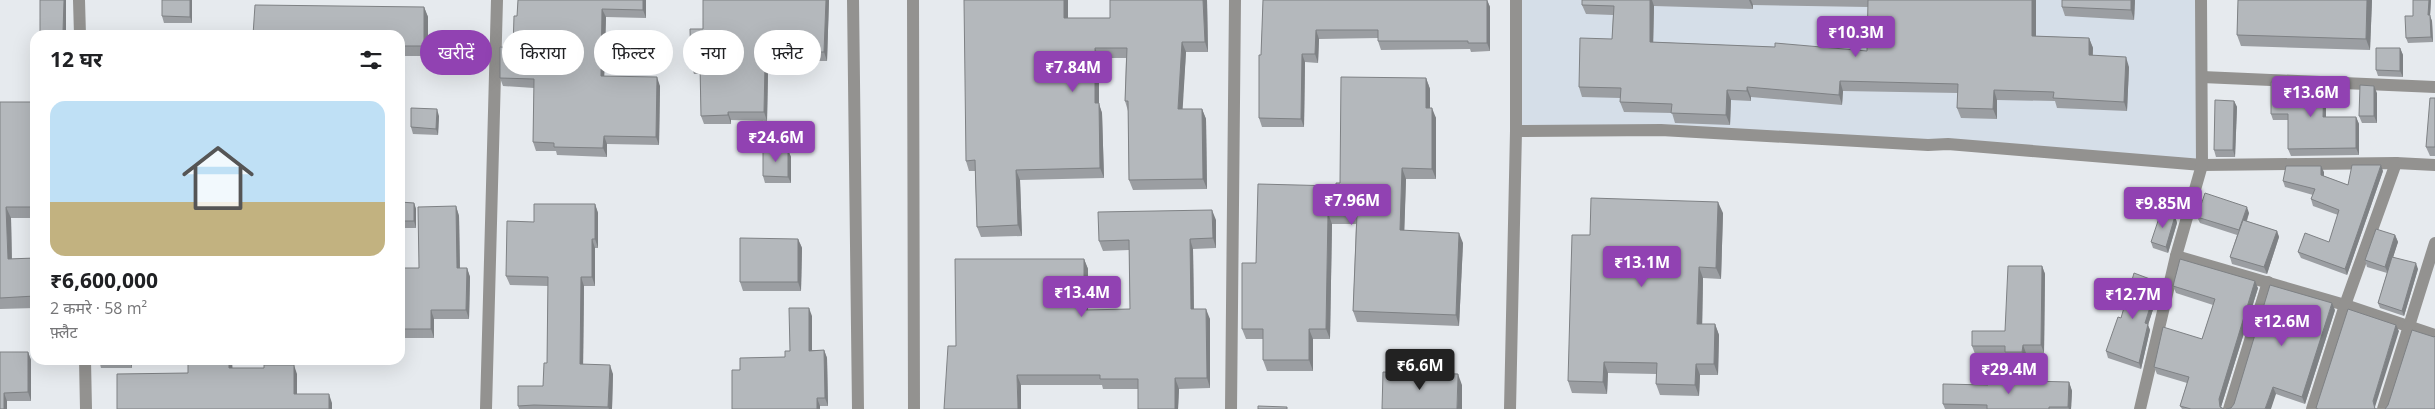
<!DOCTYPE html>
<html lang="hi">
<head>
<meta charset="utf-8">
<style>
	:root { --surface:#fff; --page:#f6f6f6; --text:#202124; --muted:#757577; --line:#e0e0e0; --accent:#9142b2 }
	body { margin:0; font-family:"Open Sans","Noto Sans Devanagari",sans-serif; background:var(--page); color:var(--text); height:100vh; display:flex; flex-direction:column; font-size:19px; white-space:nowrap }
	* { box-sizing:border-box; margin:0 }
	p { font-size:16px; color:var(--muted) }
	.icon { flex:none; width:28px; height:28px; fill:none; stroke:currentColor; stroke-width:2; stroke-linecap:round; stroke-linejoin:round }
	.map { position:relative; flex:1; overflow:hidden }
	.panel { position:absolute; left:30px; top:30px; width:375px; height:335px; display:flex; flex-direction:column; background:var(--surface); border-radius:15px; box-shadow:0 5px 20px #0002 }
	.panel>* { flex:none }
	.banner { position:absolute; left:420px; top:30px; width:475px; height:45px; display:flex; gap:10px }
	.price { position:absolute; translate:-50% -42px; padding:0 11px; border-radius:5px; background:var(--accent); color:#fff; font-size:16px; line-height:32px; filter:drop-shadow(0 1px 2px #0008) }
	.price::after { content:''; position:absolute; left:50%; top:30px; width:15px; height:11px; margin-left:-8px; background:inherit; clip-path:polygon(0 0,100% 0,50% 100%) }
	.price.selected { background:#222; color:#fff }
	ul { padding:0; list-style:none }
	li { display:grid; align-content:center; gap:10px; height:265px; padding:0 20px }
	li+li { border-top:1px solid var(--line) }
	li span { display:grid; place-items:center; height:155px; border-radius:15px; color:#555 }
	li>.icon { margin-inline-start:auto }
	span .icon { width:90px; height:90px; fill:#fffc; stroke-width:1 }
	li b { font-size:21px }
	h2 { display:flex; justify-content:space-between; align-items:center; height:60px; padding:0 20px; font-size:21px }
	.pill { padding:0 18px; border-radius:22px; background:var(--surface); box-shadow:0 5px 20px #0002; font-size:18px; line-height:45px }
	.pill.selected { background:var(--accent); color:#fff }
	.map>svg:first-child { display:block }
	.built { fill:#d5dee8 }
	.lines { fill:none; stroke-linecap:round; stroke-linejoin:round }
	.minor { stroke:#939290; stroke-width:12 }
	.wall { fill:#9b9ea2; fill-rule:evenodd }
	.shaded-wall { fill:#7e8184 }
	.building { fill:#b4b8bc; stroke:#7e8184 }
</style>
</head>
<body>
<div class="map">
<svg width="2435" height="409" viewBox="0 0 2435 409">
	<rect width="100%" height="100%" fill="#e6eaee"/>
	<!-- built -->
	<path class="built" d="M 1521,0 L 2201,0 L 2202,165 L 1661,130 L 1519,131 Z"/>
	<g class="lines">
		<!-- minor -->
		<g class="minor">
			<path d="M 79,0 L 80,35"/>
			<path d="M 853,0 L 858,409"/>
			<path d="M 913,0 L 914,409"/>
			<path d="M 2202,77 L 2435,87"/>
			<path d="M 1516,131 L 1661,130 L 1928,145 L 1948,144 L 2202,165 L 2396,163 L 2435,165"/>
			<path d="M 2176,256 L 2345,305 L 2435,335"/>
			<path d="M 85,360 L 86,409"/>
			<path d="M 486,409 L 497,0"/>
			<path d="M 1231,409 L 1235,0"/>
			<path d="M 1510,409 L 1516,131 L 1516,0"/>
			<path d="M 2140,409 L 2176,256 L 2202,165 L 2201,0"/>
			<path d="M 2229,409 L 2268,282"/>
			<path d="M 2312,409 L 2345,305 L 2396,163"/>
			<path d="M 2383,409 L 2435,243"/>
		</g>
	</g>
	<!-- wall -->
	<g class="wall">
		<path d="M 66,0 L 66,35 L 41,35 L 40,32 Z"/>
		<path d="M 192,0 L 192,23 L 164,23 L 162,16 Z"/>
		<path d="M 518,0 L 646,0 L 646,18 L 606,17 L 604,76 L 660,86 L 659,145 L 607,144 L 607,157 L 557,155 L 556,151 L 536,151 L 533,142 L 534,88 L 503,86 L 500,78 L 513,48 L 517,16 Z"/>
		<path d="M 703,0 L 829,0 L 827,61 L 802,61 L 802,73 L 768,73 L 767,121 L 731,120 L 731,124 L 704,124 L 701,116 L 700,74 L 694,74 L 691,65 L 703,29 Z"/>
		<path d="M 1110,0 L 1207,0 L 1208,52 L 1186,52 L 1182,109 L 1202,109 L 1206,119 L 1207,189 L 1133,190 L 1129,180 L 1128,111 L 1125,101 L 1126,58 L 1099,58 L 1099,104 L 1102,113 L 1104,178 L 1020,180 L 1022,236 L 981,237 L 977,227 L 975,171 L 969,171 L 966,161 L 1068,18 L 1110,18 Z"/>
		<path d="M 1263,0 L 1487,0 L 1490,7 L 1490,51 L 1471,52 L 1470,49 L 1381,50 L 1378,41 L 1378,38 L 1319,39 L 1318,63 L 1305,62 L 1304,127 L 1262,127 L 1259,118 Z"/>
		<path d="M 1582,0 L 2036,0 L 2036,36 L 2089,38 L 2093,48 L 2093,55 L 2129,67 L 2127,111 L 2057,108 L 2055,101 L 1997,100 L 1997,119 L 1961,118 L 1957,108 L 1958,93 L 1843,91 L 1842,105 L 1751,97 L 1751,101 L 1731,100 L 1730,125 L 1675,123 L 1672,113 L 1624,112 L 1620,102 L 1620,98 L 1582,97 L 1579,87 L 1612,39 L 1613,15 L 1586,14 L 1582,5 ZM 1753,5 L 1868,7 L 1867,51 L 1653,42 L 1654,6 L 1753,9 Z"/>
		<path d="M 2135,0 L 2134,20 L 2065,16 L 2062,7 Z"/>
		<path d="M 2238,0 L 2372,0 L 2370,50 L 2241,46 L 2237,35 Z"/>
		<path d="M 2413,0 L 2431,0 L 2430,16 L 2432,21 L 2433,42 L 2408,43 L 2406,38 L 2413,16 Z"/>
		<path d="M 424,7 L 428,17 L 428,56 L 400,56 L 400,35 Z"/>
		<path d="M 2400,48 L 2403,55 L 2403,77 L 2378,76 L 2376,70 Z"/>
		<path d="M 1426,78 L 1430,89 L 1430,108 L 1436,118 L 1436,179 L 1406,179 L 1404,231 L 1463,243 L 1459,326 L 1357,322 L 1353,311 L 1356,224 L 1332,224 L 1330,339 L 1313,339 L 1313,371 L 1267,371 L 1263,360 L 1263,339 L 1246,339 L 1242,329 L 1256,263 L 1336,186 L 1340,183 Z"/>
		<path d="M 2326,90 L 2326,117 L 2356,117 L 2359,124 L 2359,155 L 2291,156 L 2288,149 L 2288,120 L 2273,120 L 2271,114 Z"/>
		<path d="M 2377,93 L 2377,123 L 2362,123 L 2359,116 Z"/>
		<path d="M 2435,98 L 2435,156 L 2430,156 L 2426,147 Z"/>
		<path d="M 2234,101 L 2237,107 L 2235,157 L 2216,157 L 2214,150 Z"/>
		<path d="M 0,102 L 35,102 L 35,218 L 11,218 L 12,259 L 35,258 L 35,308 L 0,309 Z"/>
		<path d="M 439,116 L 438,135 L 413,134 L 411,127 Z"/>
		<path d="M 788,150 L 791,157 L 791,183 L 765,183 L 763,176 Z"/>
		<path d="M 2383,171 L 2347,275 L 2301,258 L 2298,252 L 2329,242 L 2338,215 L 2313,206 L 2311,199 L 2313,195 L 2285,187 L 2283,181 L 2324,172 L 2324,176 L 2348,185 Z"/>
		<path d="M 400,202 L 414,203 L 416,209 L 416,228 L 400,228 Z"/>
		<path d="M 595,204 L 598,213 L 598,248 L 595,248 L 595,286 L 584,286 L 583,364 L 613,374 L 612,409 L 519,409 L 518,406 L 543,386 L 547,363 L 548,286 L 510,285 L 506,276 L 534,222 Z"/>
		<path d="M 456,206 L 459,216 L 460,268 L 467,268 L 470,277 L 469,319 L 434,319 L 434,338 L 400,338 L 400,268 L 419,268 Z"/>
		<path d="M 1723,213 L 1721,279 L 1703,278 L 1702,324 L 1715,324 L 1719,335 L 1718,375 L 1700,375 L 1699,396 L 1660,395 L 1656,384 L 1656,374 L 1608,373 L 1607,394 L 1572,393 L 1568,381 Z"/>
		<path d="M 2249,213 L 2247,221 L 2277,231 L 2279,237 L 2267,274 L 2232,264 L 2230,257 L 2237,235 L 2200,223 L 2197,217 Z"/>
		<path d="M 2175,216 L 2177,223 L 2168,253 L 2153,248 L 2151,242 Z"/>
		<path d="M 1216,220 L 1216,248 L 1193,249 L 1194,309 L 1210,319 L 1210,388 L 1179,389 L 1178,409 L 1138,409 L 1138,389 L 1103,389 L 1102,385 L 1021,385 L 956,346 L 1084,259 L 1088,269 L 1088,310 L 1130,309 L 1129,250 L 1103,251 L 1099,241 Z"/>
		<path d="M 2395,235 L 2398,242 L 2393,257 L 2418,269 L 2404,316 L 2380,308 L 2378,303 L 2387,273 L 2367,267 L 2365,260 Z"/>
		<path d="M 798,239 L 802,248 L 801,291 L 743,291 L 740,282 Z"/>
		<path d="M 2042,266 L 2045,274 L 2044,353 L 2026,353 L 2025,360 L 2008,360 L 2006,354 L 1975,354 L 1972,346 L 2005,331 Z"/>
		<path d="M 2158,282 L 2160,288 L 2148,325 L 2150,330 L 2141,369 L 2108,358 L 2106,351 L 2121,318 Z"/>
		<path d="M 2173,286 L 2258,288 L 2221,407 L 2224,409 L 2182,409 L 2180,406 L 2187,383 L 2157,374 L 2154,367 L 2202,339 L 2213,305 L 2176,293 Z"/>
		<path d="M 2335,310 L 2305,404 L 2276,394 L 2231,408 Z"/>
		<path d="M 812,316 L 812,350 L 824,350 L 827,358 L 828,406 L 820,406 L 820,409 L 732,409 L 740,370 L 785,357 L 790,351 Z"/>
		<path d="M 0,352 L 28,352 L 31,360 L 31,401 L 7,401 L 0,409 Z"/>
		<path d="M 99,360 L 132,360 L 132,368 L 101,368 Z"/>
		<path d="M 2069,382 L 2072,391 L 2071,409 L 1945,409 L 1943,404 L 1988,385 Z"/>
	</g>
	<!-- shaded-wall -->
	<g class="shaded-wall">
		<path d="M 64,0 L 66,0 L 66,35 L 64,35 L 63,32 Z"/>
		<path d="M 190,0 L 192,0 L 192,23 L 190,17 Z"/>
		<path d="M 643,0 L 646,0 L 646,18 L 643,10 Z"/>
		<path d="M 826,0 L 829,0 L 827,61 L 824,52 Z"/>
		<path d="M 1064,0 L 1068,0 L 1068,28 L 1064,18 Z"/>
		<path d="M 1203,0 L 1207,0 L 1208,52 L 1205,42 Z"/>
		<path d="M 1487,0 L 1490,7 L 1490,51 L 1487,43 Z"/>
		<path d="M 1650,0 L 1652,0 L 1654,6 L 1653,51 L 1650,42 Z"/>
		<path d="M 1749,0 L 1751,0 L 1753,5 L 1753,9 Z"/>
		<path d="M 2032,0 L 2036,0 L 2036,45 L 2032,36 Z"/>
		<path d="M 2131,0 L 2135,0 L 2134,20 L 2131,10 Z"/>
		<path d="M 2367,0 L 2372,0 L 2370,50 L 2366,39 Z"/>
		<path d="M 2429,0 L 2431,0 L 2430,16 L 2432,21 L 2433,42 L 2431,37 L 2428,15 Z"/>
		<path d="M 424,7 L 428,17 L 428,56 L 424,46 Z"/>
		<path d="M 602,9 L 606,17 L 604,85 L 601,76 Z"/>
		<path d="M 1316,30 L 1319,39 L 1318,63 L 1315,54 Z"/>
		<path d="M 2089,38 L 2093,48 L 2092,65 L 2089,55 Z"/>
		<path d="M 1182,42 L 1186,52 L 1182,120 L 1178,109 Z"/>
		<path d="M 1095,48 L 1099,58 L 1099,104 L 1102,113 L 1104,178 L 1100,168 L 1095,103 Z"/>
		<path d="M 2400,48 L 2403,55 L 2403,77 L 2400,71 Z"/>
		<path d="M 799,52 L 802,61 L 802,73 L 799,64 Z"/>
		<path d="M 1302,54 L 1305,62 L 1304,127 L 1301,119 Z"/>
		<path d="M 2126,57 L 2129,67 L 2127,111 L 2124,102 Z"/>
		<path d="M 765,65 L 768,73 L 767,121 L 764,112 Z"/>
		<path d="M 657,77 L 660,86 L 659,145 L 656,137 Z"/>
		<path d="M 1426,78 L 1430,89 L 1430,118 L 1426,108 Z"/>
		<path d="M 1840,81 L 1843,91 L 1842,105 L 1839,95 Z"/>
		<path d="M 2324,84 L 2326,90 L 2326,124 L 2323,117 Z"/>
		<path d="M 2374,86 L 2377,93 L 2377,123 L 2374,116 Z"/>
		<path d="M 1747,87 L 1751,97 L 1751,101 L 1747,91 Z"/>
		<path d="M 1727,90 L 1731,100 L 1730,125 L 1726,115 Z"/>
		<path d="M 1994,90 L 1997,100 L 1997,119 L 1993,109 Z"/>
		<path d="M 2234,101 L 2237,107 L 2235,157 L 2233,150 Z"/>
		<path d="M 1432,108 L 1436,118 L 1436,179 L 1432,169 Z"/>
		<path d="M 437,109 L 439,116 L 438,135 L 436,129 Z"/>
		<path d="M 1202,109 L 1206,119 L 1207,189 L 1203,179 Z"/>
		<path d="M 728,112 L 731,120 L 731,124 L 728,115 Z"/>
		<path d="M 2356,117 L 2359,124 L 2359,155 L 2356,148 Z"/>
		<path d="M 604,136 L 607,144 L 607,157 L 603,148 Z"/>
		<path d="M 788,150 L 791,157 L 791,183 L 788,177 Z"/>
		<path d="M 2381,165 L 2383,171 L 2347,275 L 2345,269 Z"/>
		<path d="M 2321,166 L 2324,172 L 2324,181 L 2321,175 Z"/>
		<path d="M 1402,168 L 1406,179 L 1404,241 L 1400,230 Z"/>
		<path d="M 1016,170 L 1020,180 L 1022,236 L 1018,225 Z"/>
		<path d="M 1718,202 L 1723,213 L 1721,279 L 1716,268 Z"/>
		<path d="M 414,203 L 416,209 L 416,228 L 414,221 Z"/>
		<path d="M 595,204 L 598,213 L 598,248 L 595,239 Z"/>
		<path d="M 456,206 L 459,216 L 460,277 L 457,268 Z"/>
		<path d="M 6,207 L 11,218 L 12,270 L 8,259 Z"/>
		<path d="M 2247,207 L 2249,213 L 2241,237 L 2239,230 Z"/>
		<path d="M 1212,210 L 1216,220 L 1216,248 L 1213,238 Z"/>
		<path d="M 1328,213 L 1332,224 L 1330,339 L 1326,329 Z"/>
		<path d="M 2175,216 L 2177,223 L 2168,253 L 2166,247 Z"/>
		<path d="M 2277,231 L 2279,237 L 2267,274 L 2264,267 Z"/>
		<path d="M 1459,233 L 1463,243 L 1459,326 L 1456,315 Z"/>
		<path d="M 2395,235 L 2398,242 L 2388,273 L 2385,267 Z"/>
		<path d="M 592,239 L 595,248 L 595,286 L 592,277 Z"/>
		<path d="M 798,239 L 802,248 L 801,291 L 798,282 Z"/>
		<path d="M 1190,239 L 1193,249 L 1194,319 L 1191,309 Z"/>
		<path d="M 1084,259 L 1088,269 L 1088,320 L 1084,310 Z"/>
		<path d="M 2416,263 L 2418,269 L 2404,316 L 2402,311 Z"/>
		<path d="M 2042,266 L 2045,274 L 2044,353 L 2041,345 Z"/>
		<path d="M 1699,267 L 1703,278 L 1702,335 L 1697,324 Z"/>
		<path d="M 467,268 L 470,277 L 469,319 L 466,310 Z"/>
		<path d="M 581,277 L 584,286 L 583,373 L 580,364 Z"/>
		<path d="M 2255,281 L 2258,288 L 2221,407 L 2222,409 L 2221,409 L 2219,399 Z"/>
		<path d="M 2158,282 L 2160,288 L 2148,325 L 2150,330 L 2141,369 L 2139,363 L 2145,323 Z"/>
		<path d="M 2332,303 L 2335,310 L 2305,404 L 2302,397 Z"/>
		<path d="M 809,308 L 812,316 L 812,358 L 809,351 Z"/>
		<path d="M 1206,309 L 1210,319 L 1210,388 L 1207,378 Z"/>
		<path d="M 431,310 L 434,319 L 434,338 L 431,329 Z"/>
		<path d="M 1715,324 L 1719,335 L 1718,375 L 1714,364 Z"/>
		<path d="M 2396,325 L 2399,331 L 2375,407 L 2375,409 L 2373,401 Z"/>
		<path d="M 1309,329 L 1313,339 L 1313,371 L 1309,360 Z"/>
		<path d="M 2023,345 L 2026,353 L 2025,360 L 2022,352 Z"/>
		<path d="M 824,350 L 827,358 L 828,406 L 825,398 Z"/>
		<path d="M 28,352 L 31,360 L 31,401 L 28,392 Z"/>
		<path d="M 130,360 L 132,360 L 132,368 L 130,362 Z"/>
		<path d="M 229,360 L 232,360 L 233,377 L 229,368 Z"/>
		<path d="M 1604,362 L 1608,373 L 1607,394 L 1603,382 Z"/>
		<path d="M 1696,364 L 1700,375 L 1699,396 L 1695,385 Z"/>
		<path d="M 294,365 L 297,374 L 297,403 L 294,394 Z"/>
		<path d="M 610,365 L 613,374 L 612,409 L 609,409 L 608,407 Z"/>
		<path d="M 1458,374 L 1462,385 L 1462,409 L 1457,409 Z"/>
		<path d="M 1017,375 L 1021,385 L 1021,409 L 1018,409 Z"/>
		<path d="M 1175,378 L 1179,389 L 1178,409 L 1175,409 Z"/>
		<path d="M 2069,382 L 2072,391 L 2071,409 L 2069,409 L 2068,407 Z"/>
		<path d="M 2273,387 L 2276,394 L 2271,409 L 2265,409 Z"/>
		<path d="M 4,393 L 7,401 L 7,409 L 4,409 Z"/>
		<path d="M 329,394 L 332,403 L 332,409 L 329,409 Z"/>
		<path d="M 817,398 L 820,406 L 820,409 L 817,409 Z"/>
	</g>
	<!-- building -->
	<g class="building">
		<path d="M 40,0 L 64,0 L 63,32 L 40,32 Z"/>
		<path d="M 162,0 L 190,0 L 190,17 L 162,16 Z"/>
		<path d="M 518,0 L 643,0 L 643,10 L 602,9 L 601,76 L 657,77 L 656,137 L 604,136 L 603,148 L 554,147 L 554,143 L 533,142 L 534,79 L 500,78 L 500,47 L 513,48 L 514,16 L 517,16 Z"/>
		<path d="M 703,0 L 826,0 L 824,52 L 799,52 L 799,64 L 765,65 L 764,112 L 728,112 L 728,115 L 701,116 L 700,65 L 691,65 L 690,29 L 703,29 Z"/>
		<path d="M 964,0 L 1064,0 L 1064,18 L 1110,18 L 1110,0 L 1203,0 L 1205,42 L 1182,42 L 1178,109 L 1202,109 L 1203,179 L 1129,180 L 1128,101 L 1125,101 L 1127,48 L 1095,48 L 1095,103 L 1099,103 L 1100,168 L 1016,170 L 1018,225 L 977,227 L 975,160 L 966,161 Z"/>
		<path d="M 1263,0 L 1487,0 L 1487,43 L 1468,43 L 1468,41 L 1378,41 L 1378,30 L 1316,30 L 1315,54 L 1302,54 L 1301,119 L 1259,118 L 1259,55 L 1261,55 Z"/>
		<path d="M 1582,0 L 1650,0 L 1650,42 L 1775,47 L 1775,43 L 1867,51 L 1868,0 L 2032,0 L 2032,36 L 2089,38 L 2089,55 L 2126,57 L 2124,102 L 2053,98 L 2054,92 L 1994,90 L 1993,109 L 1957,108 L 1958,84 L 1840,81 L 1839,95 L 1747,87 L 1747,91 L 1727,90 L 1726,115 L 1671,113 L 1672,104 L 1620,102 L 1621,88 L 1579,87 L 1580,38 L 1612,39 L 1614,6 L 1582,5 Z"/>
		<path d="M 2062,0 L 2131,0 L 2131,10 L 2062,7 Z"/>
		<path d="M 2238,0 L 2367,0 L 2366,39 L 2237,35 Z"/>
		<path d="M 2413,0 L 2429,0 L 2428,15 L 2430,15 L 2431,37 L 2406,38 L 2405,16 L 2413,16 Z"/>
		<path d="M 255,5 L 424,7 L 424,46 L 400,46 L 400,35 L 253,35 Z"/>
		<path d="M 2376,48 L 2400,48 L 2400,71 L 2376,70 Z"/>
		<path d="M 1341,77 L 1426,78 L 1426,108 L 1432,108 L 1432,169 L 1402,168 L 1400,230 L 1459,233 L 1456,315 L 1353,311 L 1357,214 L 1328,213 L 1326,329 L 1309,329 L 1309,360 L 1263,360 L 1263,329 L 1242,329 L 1242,263 L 1256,263 L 1258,184 L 1336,186 L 1336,183 L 1340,183 Z"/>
		<path d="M 2271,82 L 2324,84 L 2323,117 L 2356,117 L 2356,148 L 2288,149 L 2288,114 L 2271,114 Z"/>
		<path d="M 2360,85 L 2374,86 L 2374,116 L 2359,116 Z"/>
		<path d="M 2430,98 L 2435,98 L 2435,147 L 2426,147 Z"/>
		<path d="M 2215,100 L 2234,101 L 2233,150 L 2214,150 Z"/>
		<path d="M 0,102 L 35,102 L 35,207 L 6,207 L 8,259 L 35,258 L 35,296 L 0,298 Z"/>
		<path d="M 411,108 L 437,109 L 436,129 L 411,127 Z"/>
		<path d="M 763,150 L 788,150 L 788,177 L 763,176 Z"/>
		<path d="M 2352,165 L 2381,165 L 2345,269 L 2298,252 L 2305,233 L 2329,242 L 2339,210 L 2311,199 L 2315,189 L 2283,181 L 2286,166 L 2321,166 L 2321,175 L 2348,185 Z"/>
		<path d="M 2205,193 L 2247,207 L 2239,230 L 2197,217 Z"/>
		<path d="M 1591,198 L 1718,202 L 1716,268 L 1699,267 L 1697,324 L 1715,324 L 1714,364 L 1696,364 L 1695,385 L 1656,384 L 1657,363 L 1604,362 L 1603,382 L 1568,381 L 1572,235 L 1590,235 Z"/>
		<path d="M 400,202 L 414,203 L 414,221 L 400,221 Z"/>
		<path d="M 534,204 L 595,204 L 595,239 L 592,239 L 592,277 L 581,277 L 580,364 L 610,365 L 608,407 L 534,405 L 518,406 L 518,386 L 543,386 L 544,363 L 547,363 L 548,277 L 506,276 L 507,221 L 534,222 Z"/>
		<path d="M 456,206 L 457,268 L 467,268 L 466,310 L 431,310 L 431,329 L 400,329 L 400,268 L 419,268 L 418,207 Z"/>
		<path d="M 1212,210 L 1213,238 L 1190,239 L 1191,309 L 1206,309 L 1207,378 L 1175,378 L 1175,409 L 1138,409 L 1138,379 L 1100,379 L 1100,375 L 1017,375 L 1018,409 L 944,409 L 948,346 L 956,346 L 955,259 L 1084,259 L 1084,310 L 1130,309 L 1129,240 L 1099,241 L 1098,212 Z"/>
		<path d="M 2161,212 L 2175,216 L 2166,247 L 2151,242 Z"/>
		<path d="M 2243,220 L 2277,231 L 2264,267 L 2230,257 Z"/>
		<path d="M 2376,229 L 2395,235 L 2385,267 L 2365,260 Z"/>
		<path d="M 740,238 L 798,239 L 798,282 L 740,282 Z"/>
		<path d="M 2392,257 L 2416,263 L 2402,311 L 2378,303 Z"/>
		<path d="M 2180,259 L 2255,281 L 2219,399 L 2220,407 L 2224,409 L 2191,409 L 2180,406 L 2189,377 L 2154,367 L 2163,327 L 2202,339 L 2215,299 L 2173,286 Z"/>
		<path d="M 2008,266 L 2042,266 L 2041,345 L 2023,345 L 2022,352 L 2005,352 L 2005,346 L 1972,346 L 1972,331 L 2005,331 Z"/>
		<path d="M 2134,273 L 2158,282 L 2145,323 L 2148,324 L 2139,363 L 2106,351 L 2118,317 L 2121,318 Z"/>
		<path d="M 2270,285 L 2332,303 L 2302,397 L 2273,387 L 2265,409 L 2226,409 L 2231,408 L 2234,404 Z"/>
		<path d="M 789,308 L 809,308 L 809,351 L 824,350 L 825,398 L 817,398 L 817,409 L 732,409 L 732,370 L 740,370 L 740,358 L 785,357 L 785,351 L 790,351 Z"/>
		<path d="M 2348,309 L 2396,325 L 2373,401 L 2375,409 L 2377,409 L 2318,409 L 2316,408 Z"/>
		<path d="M 2412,330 L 2434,337 L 2435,336 L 2435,409 L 2385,409 L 2388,405 Z"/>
		<path d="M 0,352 L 28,352 L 28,392 L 4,393 L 4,409 L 0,409 Z"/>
		<rect x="99" y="360" width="31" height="2"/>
		<path d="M 188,360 L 229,360 L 229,368 L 264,368 L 264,365 L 294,365 L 294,394 L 329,394 L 329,409 L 117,409 L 117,374 L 188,373 Z"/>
		<path d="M 1383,372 L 1458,374 L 1457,409 L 1382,409 Z"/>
		<path d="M 1988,380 L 2069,382 L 2068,407 L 2049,407 L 2049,409 L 1987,409 L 1987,405 L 1943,404 L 1943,384 L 1988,385 Z"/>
		<path d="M 1258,406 L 1287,407 L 1287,409 L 1258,409 Z"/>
	</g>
</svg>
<b class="price" style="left:1856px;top:58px">₹10.3M</b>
<b class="price" style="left:1073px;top:93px">₹7.84M</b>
<b class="price" style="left:2311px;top:118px">₹13.6M</b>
<b class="price" style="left:776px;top:163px">₹24.6M</b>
<b class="price" style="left:1352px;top:226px">₹7.96M</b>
<b class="price" style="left:2163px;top:229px">₹9.85M</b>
<b class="price" style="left:1642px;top:288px">₹13.1M</b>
<b class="price" style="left:1082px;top:318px">₹13.4M</b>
<b class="price" style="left:2133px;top:320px">₹12.7M</b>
<b class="price" style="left:2282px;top:347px">₹12.6M</b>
<b class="price selected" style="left:1420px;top:391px">₹6.6M</b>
<b class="price" style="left:2009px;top:395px">₹29.4M</b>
<div class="banner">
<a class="pill selected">खरीदें</a>
<a class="pill">किराया</a>
<a class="pill">फ़िल्टर</a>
<a class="pill">नया</a>
<a class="pill">फ़्लैट</a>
</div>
<section class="panel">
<h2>12 घर<svg class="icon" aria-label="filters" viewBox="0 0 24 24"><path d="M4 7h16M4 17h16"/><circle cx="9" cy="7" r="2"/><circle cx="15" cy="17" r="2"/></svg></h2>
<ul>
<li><span style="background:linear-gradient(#bfe0f5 65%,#c2b280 0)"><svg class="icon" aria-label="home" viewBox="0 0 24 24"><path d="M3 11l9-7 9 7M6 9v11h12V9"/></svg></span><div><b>₹6,600,000</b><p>2 कमरे · 58 m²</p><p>फ़्लैट</p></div></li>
</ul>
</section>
</div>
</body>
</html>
